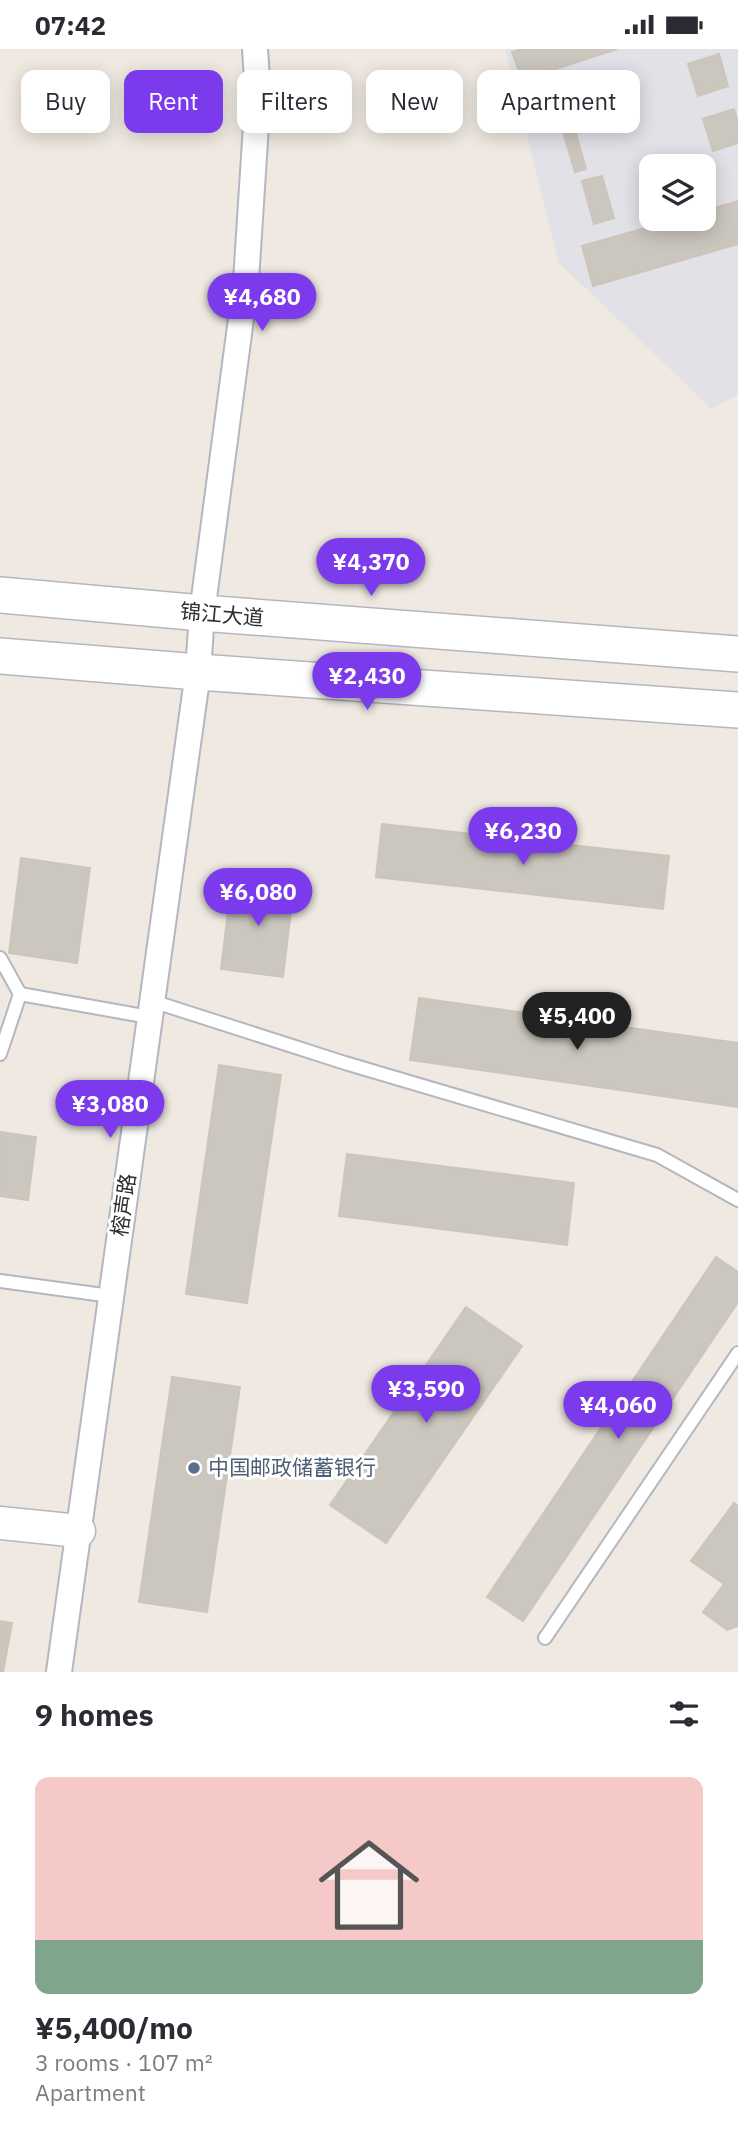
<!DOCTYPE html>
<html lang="en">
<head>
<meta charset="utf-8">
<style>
	:root { --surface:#fff; --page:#f2f2f3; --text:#2b2b33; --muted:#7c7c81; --accent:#7c3aed }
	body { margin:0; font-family:"IBM Plex Sans","Noto Sans SC",sans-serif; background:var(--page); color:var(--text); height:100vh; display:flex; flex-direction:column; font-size:26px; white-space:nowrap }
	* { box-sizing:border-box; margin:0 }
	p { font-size:23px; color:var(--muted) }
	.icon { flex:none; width:38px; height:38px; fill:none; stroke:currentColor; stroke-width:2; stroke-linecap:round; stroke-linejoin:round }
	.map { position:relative; height:1623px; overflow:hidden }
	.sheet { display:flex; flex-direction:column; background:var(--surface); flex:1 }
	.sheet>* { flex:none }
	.guide { position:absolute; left:21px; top:21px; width:696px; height:63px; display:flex; gap:14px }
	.fabs { position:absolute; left:639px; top:105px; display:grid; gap:14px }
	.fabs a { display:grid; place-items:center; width:77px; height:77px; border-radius:14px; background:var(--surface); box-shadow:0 4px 18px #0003; font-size:35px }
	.price { position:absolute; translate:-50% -60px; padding:0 16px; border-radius:24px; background:var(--accent); color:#fff; font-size:23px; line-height:46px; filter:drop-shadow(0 2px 4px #0008) }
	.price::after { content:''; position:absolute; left:50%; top:42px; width:21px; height:16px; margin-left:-10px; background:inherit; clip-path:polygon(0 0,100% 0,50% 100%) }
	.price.on { background:#222; color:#fff }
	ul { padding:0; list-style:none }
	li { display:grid; align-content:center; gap:14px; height:371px; padding:0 35px }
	li span { display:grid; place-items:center; height:217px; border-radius:14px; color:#555 }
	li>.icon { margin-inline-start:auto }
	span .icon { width:126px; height:126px; fill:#fffc; stroke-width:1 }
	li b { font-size:30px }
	h2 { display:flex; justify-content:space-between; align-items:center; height:84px; padding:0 35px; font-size:30px }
	.chip { padding:0 24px; border-radius:14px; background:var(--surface); box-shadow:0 4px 18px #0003; font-size:24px; line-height:63px }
	.chip.on { background:var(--accent); color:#fff }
	.status { display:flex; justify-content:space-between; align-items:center; height:49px; padding:0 35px; background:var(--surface); direction:ltr }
	.status svg { height:19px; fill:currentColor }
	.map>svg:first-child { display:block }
	.industrial { fill:#e3e1e8; fill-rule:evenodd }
	.building { fill:#cbc7bf; stroke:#cbc5ba; stroke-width:2 }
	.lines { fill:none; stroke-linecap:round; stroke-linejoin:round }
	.service-casing { stroke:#b4b7c1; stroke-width:16 }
	.minor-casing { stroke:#b4b7c1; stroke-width:28 }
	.tertiary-casing { stroke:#b4b7c1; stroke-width:35 }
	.secondary-casing { stroke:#b4b7c1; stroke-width:38 }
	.service { stroke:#fff; stroke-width:12 }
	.minor { stroke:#fff; stroke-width:24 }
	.tertiary { stroke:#fff; stroke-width:32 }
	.secondary { stroke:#fff; stroke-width:35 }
	.service-dot { fill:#5c6f8a; stroke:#fff; stroke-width:2.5 }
	.labels { text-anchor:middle; stroke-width:6; stroke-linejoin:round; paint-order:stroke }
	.street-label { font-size:21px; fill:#2e2e2e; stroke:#fff }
	.service-label { font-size:21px; fill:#4e5e75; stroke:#fff; text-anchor:start }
</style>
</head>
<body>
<div class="status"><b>07:42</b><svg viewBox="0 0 49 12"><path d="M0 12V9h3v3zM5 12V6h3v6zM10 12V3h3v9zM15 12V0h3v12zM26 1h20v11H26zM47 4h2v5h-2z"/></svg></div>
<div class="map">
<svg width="738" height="1623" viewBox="0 0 738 1623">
	<rect width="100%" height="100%" fill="#efe9e1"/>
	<!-- industrial -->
	<path class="industrial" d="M 505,0 L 738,0 L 738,345 L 712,360 L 559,214 ZM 651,117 L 704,117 L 704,170 L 651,170 Z"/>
	<!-- building -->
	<g class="building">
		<path d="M 520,0 L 617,0 L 522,31 L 512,3 Z"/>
		<path d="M 719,5 L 728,37 L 698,47 L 688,15 Z"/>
		<path d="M 734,60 L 738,74 L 738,94 L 713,102 L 703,70 Z"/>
		<path d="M 570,63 L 586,120 L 575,123 L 558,66 Z"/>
		<path d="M 602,127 L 614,169 L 594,175 L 582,132 Z"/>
		<path d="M 738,152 L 738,195 L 593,237 L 582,197 L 677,170 L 704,170 L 704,162 Z"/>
		<path d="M 382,775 L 669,807 L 663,860 L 376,828 Z"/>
		<path d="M 21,809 L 90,819 L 77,914 L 9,904 Z"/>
		<path d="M 232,830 L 294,837 L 283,928 L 221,920 Z"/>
		<path d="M 419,949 L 738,994 L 738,1058 L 410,1011 Z"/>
		<path d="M 219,1016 L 281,1026 L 247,1254 L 186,1245 Z"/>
		<path d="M 0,1083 L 36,1088 L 28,1151 L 0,1147 Z"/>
		<path d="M 347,1105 L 574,1134 L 567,1196 L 339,1167 Z"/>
		<path d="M 716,1208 L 738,1223 L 738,1253 L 523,1572 L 487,1548 Z"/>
		<path d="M 466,1258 L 522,1297 L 386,1494 L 330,1456 Z"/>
		<path d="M 172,1328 L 240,1338 L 207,1563 L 139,1553 Z"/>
		<path d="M 734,1454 L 738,1457 L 738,1577 L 727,1581 L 703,1563 L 724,1535 L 691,1512 Z"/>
		<path d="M 0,1572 L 12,1574 L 3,1623 L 0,1623 Z"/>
	</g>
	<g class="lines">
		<!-- service casing -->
		<g class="service-casing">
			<g id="service">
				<path d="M 0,909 L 20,945"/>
				<path d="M 152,952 L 345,1014 L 657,1106 L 738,1151"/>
				<path d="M 0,1005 L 20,945 L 149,968"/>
				<path d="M 0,1232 L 111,1247"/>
				<path d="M 545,1589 L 738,1304"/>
			</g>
		</g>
		<!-- minor casing -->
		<g class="minor-casing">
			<path id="minor" d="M 59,1623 L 198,623 L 202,564 L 246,232 L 258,45 L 255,0"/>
		</g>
		<!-- tertiary casing -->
		<g class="tertiary-casing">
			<path id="tertiary" d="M 0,1474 L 79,1482"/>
		</g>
		<!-- secondary casing -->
		<g class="secondary-casing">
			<g id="secondary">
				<path d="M 0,546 L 202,564 L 738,605"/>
				<path d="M 0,607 L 198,623 L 738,661"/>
			</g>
		</g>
		<!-- service -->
		<use href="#service" class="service"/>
		<!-- minor -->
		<use href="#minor" class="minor"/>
		<!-- tertiary -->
		<use href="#tertiary" class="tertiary"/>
		<!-- secondary -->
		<use href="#secondary" class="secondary"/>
	</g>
	<!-- markers -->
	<circle class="service-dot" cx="194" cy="1419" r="7"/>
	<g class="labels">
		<!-- street labels -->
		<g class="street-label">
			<text transform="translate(222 566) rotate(5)" y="7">锦江大道</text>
			<text transform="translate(124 1156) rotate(-82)" y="7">榕声路</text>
		</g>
		<!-- service labels -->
		<g class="service-label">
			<text x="208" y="1426">中国邮政储蓄银行</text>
		</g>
	</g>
</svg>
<div class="fabs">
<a><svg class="icon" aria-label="layers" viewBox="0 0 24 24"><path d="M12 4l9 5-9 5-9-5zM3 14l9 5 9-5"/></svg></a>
</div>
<b class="price" style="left:262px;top:284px">¥4,680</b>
<b class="price" style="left:371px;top:549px">¥4,370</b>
<b class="price" style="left:367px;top:663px">¥2,430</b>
<b class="price" style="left:523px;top:818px">¥6,230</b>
<b class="price" style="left:258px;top:879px">¥6,080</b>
<b class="price on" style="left:577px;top:1003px">¥5,400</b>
<b class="price" style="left:110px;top:1091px">¥3,080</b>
<b class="price" style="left:426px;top:1376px">¥3,590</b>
<b class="price" style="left:618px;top:1392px">¥4,060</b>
<div class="guide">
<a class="chip">Buy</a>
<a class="chip on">Rent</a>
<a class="chip">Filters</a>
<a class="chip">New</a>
<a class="chip">Apartment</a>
</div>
</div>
<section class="sheet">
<h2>9 homes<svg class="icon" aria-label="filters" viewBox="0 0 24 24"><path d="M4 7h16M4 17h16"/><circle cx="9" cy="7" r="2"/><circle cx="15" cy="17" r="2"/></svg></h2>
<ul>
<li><span style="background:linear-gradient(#f6c9c9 75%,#7fa58c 0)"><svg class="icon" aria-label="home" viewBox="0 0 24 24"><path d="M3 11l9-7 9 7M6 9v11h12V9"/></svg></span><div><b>¥5,400/mo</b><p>3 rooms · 107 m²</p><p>Apartment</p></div></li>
</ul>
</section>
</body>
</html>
